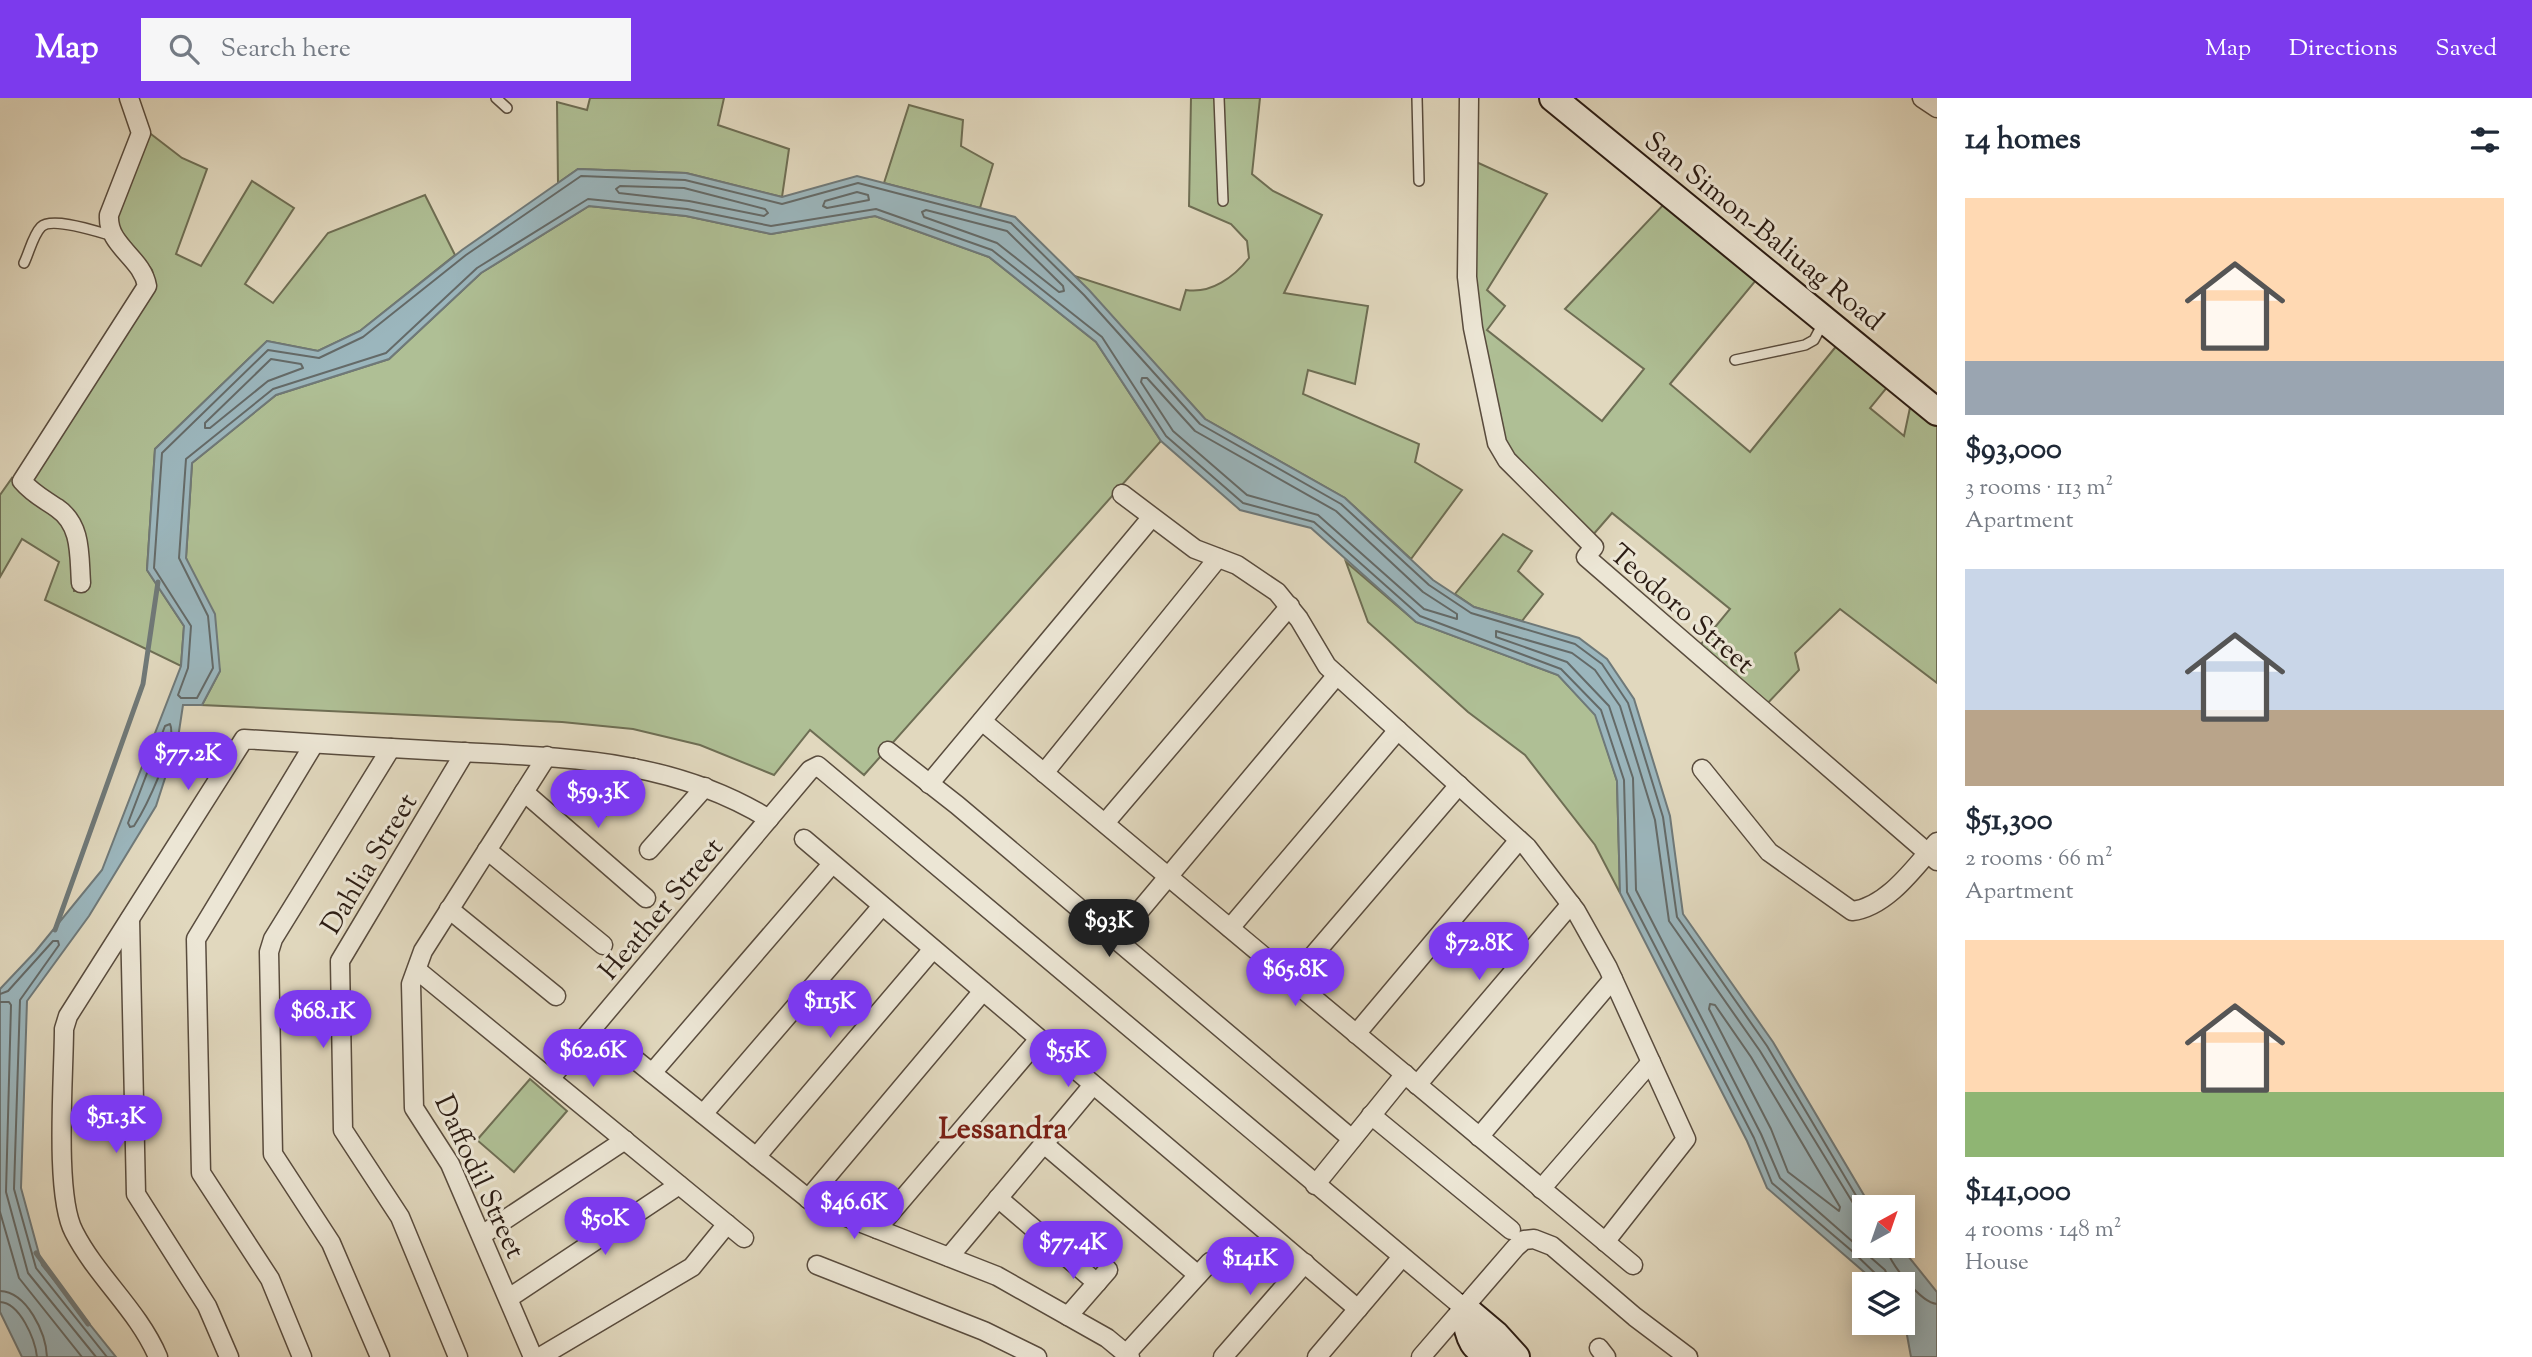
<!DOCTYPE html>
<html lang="en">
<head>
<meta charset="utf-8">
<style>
	:root { --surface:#fff; --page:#f6f6f7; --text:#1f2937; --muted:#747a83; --accent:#7c3aed }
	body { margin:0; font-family:"Sorts Mill Goudy",serif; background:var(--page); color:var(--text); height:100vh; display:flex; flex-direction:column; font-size:26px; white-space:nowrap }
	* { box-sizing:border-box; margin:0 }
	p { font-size:23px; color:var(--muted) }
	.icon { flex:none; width:38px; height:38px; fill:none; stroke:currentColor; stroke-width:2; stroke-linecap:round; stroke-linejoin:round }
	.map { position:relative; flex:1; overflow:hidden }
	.details { display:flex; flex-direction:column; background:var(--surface); width:595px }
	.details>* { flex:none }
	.needle { width:46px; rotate:40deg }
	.controls { position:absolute; left:1852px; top:1097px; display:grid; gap:14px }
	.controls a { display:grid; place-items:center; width:63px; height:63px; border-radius:0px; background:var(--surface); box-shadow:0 4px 18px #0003; font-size:35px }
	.price { position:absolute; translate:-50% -60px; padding:0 16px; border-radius:24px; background:var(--accent); color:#fff; font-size:23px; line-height:46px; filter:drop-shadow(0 2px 4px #0008) }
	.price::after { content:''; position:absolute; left:50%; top:42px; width:21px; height:16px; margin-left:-10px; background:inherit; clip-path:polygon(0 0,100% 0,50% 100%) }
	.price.on { background:#222; color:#fff }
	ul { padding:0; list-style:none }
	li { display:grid; align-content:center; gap:14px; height:371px; padding:0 28px }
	li span { display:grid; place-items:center; height:217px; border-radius:0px; color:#555 }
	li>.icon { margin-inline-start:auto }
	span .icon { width:126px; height:126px; fill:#fffc; stroke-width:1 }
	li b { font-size:30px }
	h2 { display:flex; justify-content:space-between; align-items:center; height:84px; padding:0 28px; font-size:30px }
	header { display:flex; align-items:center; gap:42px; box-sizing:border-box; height:98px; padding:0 35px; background:var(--accent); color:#fff }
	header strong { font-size:33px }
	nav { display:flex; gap:38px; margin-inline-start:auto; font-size:24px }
	.search { width:490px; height:63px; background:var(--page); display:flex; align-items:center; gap:18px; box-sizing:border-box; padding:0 24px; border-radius:0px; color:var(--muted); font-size:26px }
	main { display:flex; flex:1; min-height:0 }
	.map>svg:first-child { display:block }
	.green { fill:#afbf95; stroke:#6e6e54; stroke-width:2 }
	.water { fill:#9bb6bd; stroke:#6f7979; stroke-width:2 }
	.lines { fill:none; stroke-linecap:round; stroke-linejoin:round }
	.shore { stroke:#646a68; stroke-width:2 }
	.stream { stroke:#6f7979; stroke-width:5 }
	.lane-casing { stroke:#594c3e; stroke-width:12 }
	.street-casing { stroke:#594c3e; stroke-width:21 }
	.secondary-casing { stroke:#2c1d14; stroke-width:30 }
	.lane { stroke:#ece6d5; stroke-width:9 }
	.street { stroke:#ece6d5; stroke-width:18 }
	.secondary { stroke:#ece6d5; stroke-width:26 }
	.labels { text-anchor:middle; stroke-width:6; stroke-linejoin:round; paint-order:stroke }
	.street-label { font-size:28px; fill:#2c1d14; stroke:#ece6d5 }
	.neighbourhood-label { font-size:30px; font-weight:bold; fill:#7a1f14; stroke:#ece6d5 }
</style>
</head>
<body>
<header>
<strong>Map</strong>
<div class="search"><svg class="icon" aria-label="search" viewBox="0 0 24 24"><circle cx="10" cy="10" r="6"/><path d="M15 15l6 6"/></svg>Search here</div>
<nav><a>Map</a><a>Directions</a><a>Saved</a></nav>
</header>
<main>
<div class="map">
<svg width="1937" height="1259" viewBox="0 0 1937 1259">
	<rect width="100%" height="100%" fill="#e1d8be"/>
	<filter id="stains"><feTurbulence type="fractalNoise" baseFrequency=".00286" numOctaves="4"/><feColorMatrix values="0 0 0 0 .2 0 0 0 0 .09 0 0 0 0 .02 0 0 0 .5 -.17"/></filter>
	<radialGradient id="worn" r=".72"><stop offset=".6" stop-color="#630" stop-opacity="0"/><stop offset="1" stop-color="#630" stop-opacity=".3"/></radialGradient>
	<!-- green -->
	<g class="green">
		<path d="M 590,0 L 724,0 L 718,27 L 789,51 L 782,99 L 686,75 L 578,71 L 558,85 L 557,4 L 587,12 Z"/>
		<path d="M 1191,0 L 1260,0 L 1252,76 L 1273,93 L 1322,117 L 1284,195 L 1368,208 L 1355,286 L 1308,272 L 1303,296 L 1419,346 L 1415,364 L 1462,392 L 1411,461 L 1345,400 L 1205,321 L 1075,178 L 1180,212 L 1186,192 C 1211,196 1234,179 1249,160 L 1247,143 L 1231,126 L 1189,108 Z"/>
		<path d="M 909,7 L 963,22 L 961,48 L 993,66 L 980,110 L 884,85 Z"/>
		<path d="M 147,33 L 182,60 L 207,71 L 176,156 L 201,168 L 252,83 L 294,110 L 245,186 L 273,205 L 328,135 L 425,97 L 455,157 L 360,233 L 318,253 L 267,243 L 155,351 L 147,472 L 184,528 L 181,568 L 45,502 L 59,464 L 22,441 L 0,479 L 0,397 L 12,380 L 30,403 L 64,424 L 71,440 L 74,493 L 86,493 L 85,436 L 32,381 L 156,189 L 152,172 L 115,125 Z"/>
		<path d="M 1474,63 L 1547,96 L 1487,192 L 1505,208 L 1487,232 L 1602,323 L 1644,271 L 1565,211 L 1665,105 L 1757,181 L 1670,286 L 1750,354 L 1838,246 L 1889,287 L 1870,310 L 1904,338 L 1911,305 L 1937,328 L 1937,585 L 1840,511 L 1795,555 L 1799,572 L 1764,609 L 1697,551 L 1730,511 L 1612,415 L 1592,438 L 1522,371 L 1504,344 L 1475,213 Z"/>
		<path d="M 589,108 L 686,118 L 771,136 L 875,118 L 989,159 L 1096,244 L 1161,343 L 864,677 L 810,632 L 774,677 L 700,647 L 633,631 L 562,624 L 202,607 L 220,573 L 186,460 L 192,365 L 276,297 L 389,261 L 481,175 Z"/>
		<path d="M 1503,436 L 1532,453 L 1518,473 L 1543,496 L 1522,523 L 1474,509 L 1455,496 Z"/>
		<path d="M 1346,464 L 1416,524 L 1558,577 L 1596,617 L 1617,683 L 1620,795 L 1595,747 L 1525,657 L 1468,614 L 1368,524 Z"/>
		<path d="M 530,981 L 567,1013 L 514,1074 L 477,1042 Z"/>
	</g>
	<!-- water -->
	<path class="water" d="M 578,71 L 686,75 L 782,99 L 857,78 L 1015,119 L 1089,192 L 1205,321 L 1345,400 L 1433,482 L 1474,509 L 1579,540 L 1607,561 L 1634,601 L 1670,718 L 1683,816 L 1773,944 L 1871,1109 L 1864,1110 L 1864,1148 L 1900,1148 L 1937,1194 L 1937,1259 L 1911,1259 L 1902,1210 L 1902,1186 L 1878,1186 L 1767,1090 L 1747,1043 L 1620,795 L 1617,683 L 1595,617 L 1558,577 L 1416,524 L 1311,430 L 1240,412 L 1161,343 L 1096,244 L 989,159 L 875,118 L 771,136 L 686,118 L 589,108 L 481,175 L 389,261 L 276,297 L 192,365 L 186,460 L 215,516 L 220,573 L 202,607 L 183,607 L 178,640 L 156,708 L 89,818 L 27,903 L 21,1090 L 42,1167 L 116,1259 L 22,1259 L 0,1214 L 0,891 L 35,854 L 102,772 L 181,568 L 184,528 L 147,472 L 155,351 L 267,243 L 318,253 L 360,233 L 462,152 Z"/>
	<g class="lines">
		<!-- shore -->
		<g class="shore">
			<path d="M 620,88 L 684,90 L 765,111 L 768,115 L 764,118 L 689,103 L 619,95 L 616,91 Z"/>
			<path d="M 857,94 L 868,97 L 869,102 L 827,110 L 823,108 L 825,103 Z"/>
			<path d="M 926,112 L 1007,133 L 1063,188 L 1064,193 L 1059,194 L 997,145 L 924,119 L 922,114 Z"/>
			<path d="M 271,261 L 301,266 L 303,270 L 268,283 L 210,330 L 205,330 L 205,325 Z"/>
			<path d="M 1142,280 L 1147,280 L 1195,333 L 1336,413 L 1423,494 L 1457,516 L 1457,521 L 1424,511 L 1318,417 L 1247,397 L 1173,333 L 1141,284 Z"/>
			<path d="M 170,626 C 178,644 145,711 134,728 L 130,729 L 128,725 L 165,628 Z"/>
			<path d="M 0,896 L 8,893 L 53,843 L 58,843 L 59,847 L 20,902 L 14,1091 L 36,1170 L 107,1259"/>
			<path d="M 0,904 L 9,904 L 11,907 L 6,1094 L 28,1175 L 96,1259"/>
			<path d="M 1710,906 L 1715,907 L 1751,959 L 1840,1109 L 1839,1113 L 1788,1074 L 1771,1031 L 1709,911 Z"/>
			<path d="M 1864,1111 L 1767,948 L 1677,819 L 1663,719 L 1628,605 L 1602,566 L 1575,546 L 1471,515 L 1429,487 L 1341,406 L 1200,326 L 1084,197 L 1011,125 L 858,85 L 782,106 L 685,82 L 581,78 L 466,157 L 363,239 L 319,260 L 268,252 L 162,355 L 154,470 L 191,528 L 188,570 L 178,597 L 181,600 L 197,600 L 213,570 L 208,518 L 179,460 L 186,361 L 273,291 L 386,255 L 477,170 L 588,101 L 687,111 L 771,128 L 876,111 L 992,152 L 1102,239 L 1166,338 L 1243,405 L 1314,424 L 1420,518 L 1561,571 L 1601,612 L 1624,682 L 1627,794 L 1754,1040 L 1772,1085 L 1852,1153 L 1879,1179 L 1882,1186"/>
			<path d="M 0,1114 L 19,1180 L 82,1259"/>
			<path d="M 1864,1123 L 1760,953 L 1669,823 L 1655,722 L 1620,608 L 1595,572 L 1572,555 L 1496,533 L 1496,539 L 1567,564 L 1609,608 L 1633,680 L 1636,792 L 1761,1036 L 1780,1080 L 1885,1172 L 1891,1186"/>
			<path d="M 1886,1148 C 1887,1163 1921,1205 1937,1206"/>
			<path d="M 0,1193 C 27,1194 46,1235 47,1259"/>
			<path d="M 0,1204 C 20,1205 35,1241 37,1259"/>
		</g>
		<!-- stream -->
		<g class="stream">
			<path d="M 55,832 L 143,586 L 158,484"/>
			<path d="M 36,1155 L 88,1226"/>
		</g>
		<!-- lane casing -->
		<g class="lane-casing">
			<g id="lane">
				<path d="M 496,0 L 507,10"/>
				<path d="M 1219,0 L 1223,103"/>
				<path d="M 1417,0 L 1419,83"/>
				<path d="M 24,165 C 29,155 33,137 41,129 C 52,118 98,134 113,138"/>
				<path d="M 1735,262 L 1805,247 L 1814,242 L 1823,225"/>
			</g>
		</g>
		<!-- street casing -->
		<g class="street-casing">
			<g id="street">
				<path d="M 1469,0 L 1467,179 L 1473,230 L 1497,345 L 1507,362 L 1594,449 L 1586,459 L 1937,763"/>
				<path d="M 1922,0 L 1937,10"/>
				<path d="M 1122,396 L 1195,451 L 1237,467 L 1277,494 L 1299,521 L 1327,568 L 1527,749 L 1576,813 L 1608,870 L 1686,1041 L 1605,1144"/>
				<path d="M 81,485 C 79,457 82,427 57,410 C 44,401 33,396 22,383 L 147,188 C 142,159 107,148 109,117 L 141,35 L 129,0"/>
				<path d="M 982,623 L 1633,1167"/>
				<path d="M 888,653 L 957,707 L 1352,1041"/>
				<path d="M 1702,671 L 1769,754 L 1852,813 C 1887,809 1915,769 1937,744"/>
				<path d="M 1044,675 L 1218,460"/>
				<path d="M 929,686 L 1151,420"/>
				<path d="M 524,694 L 646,800"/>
				<path d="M 599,711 L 634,670"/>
				<path d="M 1105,725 L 1290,508"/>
				<path d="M 804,741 L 1358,1211"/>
				<path d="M 487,752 L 603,847"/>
				<path d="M 649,752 L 705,689"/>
				<path d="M 449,811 L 556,898"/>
				<path d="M 130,821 L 136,1096 L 207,1208 L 229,1259"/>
				<path d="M 1230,830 L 1398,632"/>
				<path d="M 1116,841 L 1337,577"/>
				<path d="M 417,872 L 744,1140"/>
				<path d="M 1292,882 L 1459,687"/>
				<path d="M 1356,936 L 1519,742"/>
				<path d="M 627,955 L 816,1107 L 997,1178 L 1107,1240 L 1130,1259"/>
				<path d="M 652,975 L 832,766"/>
				<path d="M 550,981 L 810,672 L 818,668 L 1464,1210"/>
				<path d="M 1417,987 L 1571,806"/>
				<path d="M 703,1016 L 882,808"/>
				<path d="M 1371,1017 L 1511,1132"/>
				<path d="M 1479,1039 L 1613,881"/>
				<path d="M 1044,1046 L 1198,1177"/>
				<path d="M 756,1059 L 933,851"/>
				<path d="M 1315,1087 L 1405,976"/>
				<path d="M 1541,1091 L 1651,964"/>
				<path d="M 998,1100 L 1097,1185"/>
				<path d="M 808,1101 L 983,893"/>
				<path d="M 877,1131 L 1039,941"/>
				<path d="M 482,1137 L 625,1042"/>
				<path d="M 949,1159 L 1093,987"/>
				<path d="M 817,1167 L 984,1233 L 1037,1259"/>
				<path d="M 509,1200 L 679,1087"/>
				<path d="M 1068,1218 L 1108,1172"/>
				<path d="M 1599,1250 L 1606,1259"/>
				<path d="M 1126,1256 L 1210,1164"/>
				<path d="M 158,1259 C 138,1212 97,1179 74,1134 C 54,1097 64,977 64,931 L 68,918 L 244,641 C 317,646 389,650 462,654 C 571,660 673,662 769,721"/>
				<path d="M 302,1259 L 270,1181 L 201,1075 L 196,841 L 314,646"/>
				<path d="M 380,1259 L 331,1145 L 273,1056 L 269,854 L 273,841 L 391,650"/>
				<path d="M 458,1259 L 400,1119 L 343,1032 L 340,863 L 465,654"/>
				<path d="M 533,1259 L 450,1066 L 414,1010 L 411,886 L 423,853 L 547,658"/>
				<path d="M 540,1259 L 692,1169 L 727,1126"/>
				<path d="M 1223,1259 L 1305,1165"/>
				<path d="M 1317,1259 L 1402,1159"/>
				<path d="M 1421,1259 L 1516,1149 L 1524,1142 L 1534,1141 L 1552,1148 L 1635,1219 L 1688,1259"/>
			</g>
		</g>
		<!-- secondary casing -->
		<g class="secondary-casing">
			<g id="secondary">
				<path d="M 1553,0 L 1937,314"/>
				<path d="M 1464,1210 L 1496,1237 L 1516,1259"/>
				<path d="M 1464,1210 C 1469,1236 1468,1252 1497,1259"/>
			</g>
		</g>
		<!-- lane -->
		<use href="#lane" class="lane"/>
		<!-- street -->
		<use href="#street" class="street"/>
		<!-- secondary -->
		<use href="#secondary" class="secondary"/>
	</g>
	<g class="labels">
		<!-- street labels -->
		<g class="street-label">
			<text transform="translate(1765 132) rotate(39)" y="10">San Simon-Baliuag Road</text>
			<text transform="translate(1683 510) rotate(41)" y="10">Teodoro Street</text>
			<text transform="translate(368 765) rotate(-59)" y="10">Dahlia Street</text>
			<text transform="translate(660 810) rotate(-50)" y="10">Heather Street</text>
			<text transform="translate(481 1078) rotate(65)" y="10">Daffodil Street</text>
		</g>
		<!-- neighbourhood labels -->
		<g class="neighbourhood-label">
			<text x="1003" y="1040">Lessandra</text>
		</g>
	</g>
	<rect width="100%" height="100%" filter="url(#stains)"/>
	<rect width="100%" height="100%" fill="url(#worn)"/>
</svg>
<div class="controls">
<a><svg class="needle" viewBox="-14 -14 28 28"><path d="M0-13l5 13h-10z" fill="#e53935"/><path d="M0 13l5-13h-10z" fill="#747a83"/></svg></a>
<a><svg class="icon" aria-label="layers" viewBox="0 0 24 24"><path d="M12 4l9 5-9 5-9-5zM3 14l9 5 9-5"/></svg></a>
</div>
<b class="price" style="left:188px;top:694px">$77.2K</b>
<b class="price" style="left:598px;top:732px">$59.3K</b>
<b class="price on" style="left:1109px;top:861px">$93K</b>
<b class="price" style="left:1479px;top:884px">$72.8K</b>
<b class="price" style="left:1295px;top:910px">$65.8K</b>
<b class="price" style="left:830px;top:942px">$115K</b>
<b class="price" style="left:323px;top:952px">$68.1K</b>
<b class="price" style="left:593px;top:991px">$62.6K</b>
<b class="price" style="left:1068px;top:991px">$55K</b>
<b class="price" style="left:116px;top:1057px">$51.3K</b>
<b class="price" style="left:854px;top:1143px">$46.6K</b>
<b class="price" style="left:605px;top:1159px">$50K</b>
<b class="price" style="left:1073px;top:1183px">$77.4K</b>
<b class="price" style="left:1250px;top:1199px">$141K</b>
</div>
<section class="details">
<h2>14 homes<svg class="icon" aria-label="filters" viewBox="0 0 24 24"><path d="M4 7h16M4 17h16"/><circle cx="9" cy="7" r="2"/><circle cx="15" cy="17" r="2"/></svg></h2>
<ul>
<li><span style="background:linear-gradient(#ffd9b3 75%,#9aa5b1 0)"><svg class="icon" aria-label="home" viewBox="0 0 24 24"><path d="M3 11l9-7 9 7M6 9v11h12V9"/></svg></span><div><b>$93,000</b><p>3 rooms · 113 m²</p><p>Apartment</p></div></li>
<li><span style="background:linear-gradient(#c9d6e8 65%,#b9a48a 0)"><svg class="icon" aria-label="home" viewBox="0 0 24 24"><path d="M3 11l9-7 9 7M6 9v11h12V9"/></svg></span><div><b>$51,300</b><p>2 rooms · 66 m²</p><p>Apartment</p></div></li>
<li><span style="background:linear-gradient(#ffd9b3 70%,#8fb573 0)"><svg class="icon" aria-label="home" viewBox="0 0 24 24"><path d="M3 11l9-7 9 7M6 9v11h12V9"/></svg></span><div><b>$141,000</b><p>4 rooms · 148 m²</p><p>House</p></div></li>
</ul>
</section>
</main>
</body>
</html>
